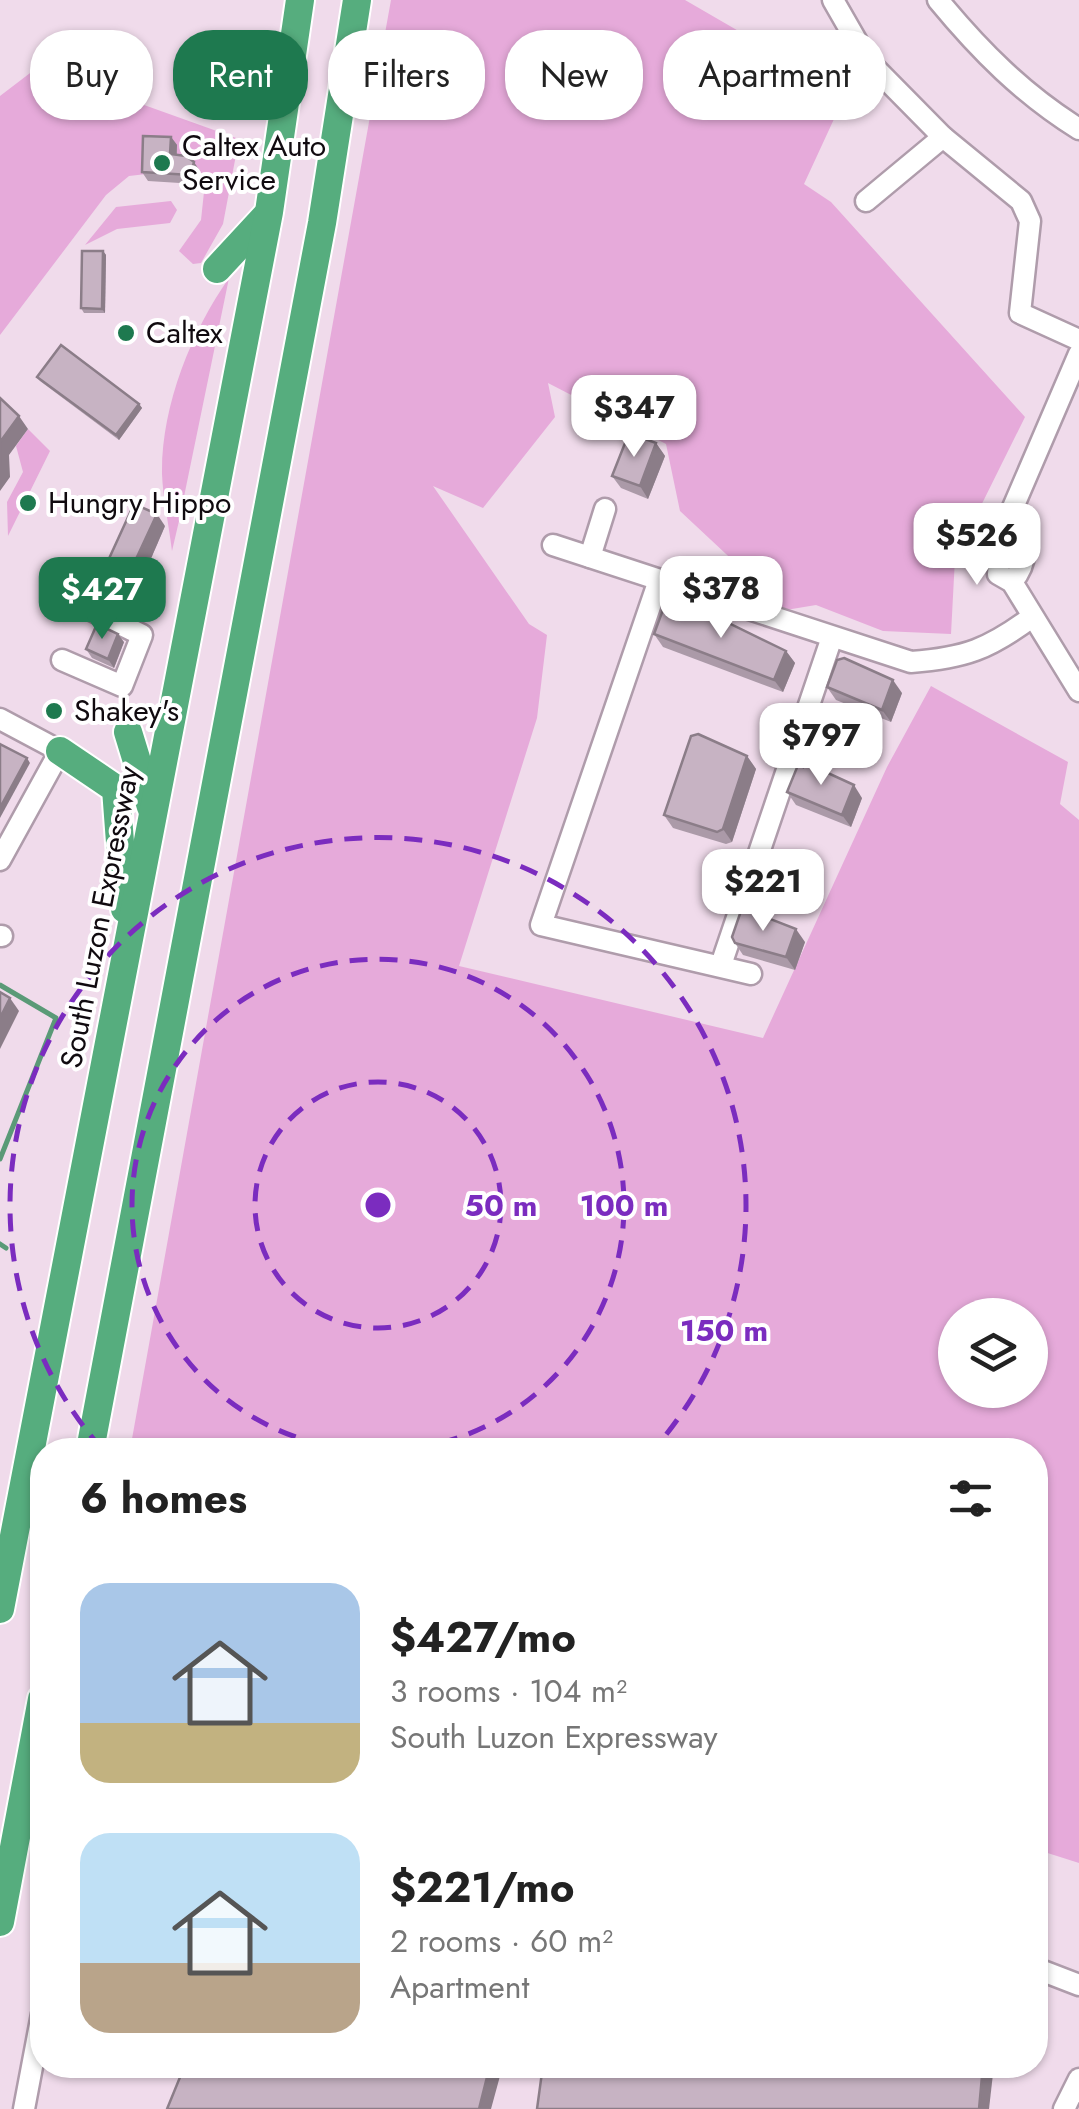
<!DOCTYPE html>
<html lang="en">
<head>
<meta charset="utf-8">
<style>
	:root { --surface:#fff; --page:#f6f6f6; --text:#222; --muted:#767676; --accent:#1e794f }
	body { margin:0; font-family:Jost,sans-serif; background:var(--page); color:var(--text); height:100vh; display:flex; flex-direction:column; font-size:38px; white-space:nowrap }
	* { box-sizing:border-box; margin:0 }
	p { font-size:32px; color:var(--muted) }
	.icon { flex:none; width:55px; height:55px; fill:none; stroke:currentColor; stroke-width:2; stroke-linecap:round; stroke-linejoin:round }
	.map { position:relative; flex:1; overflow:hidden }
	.drawer { position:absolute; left:30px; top:1438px; width:1018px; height:640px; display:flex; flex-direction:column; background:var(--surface); border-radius:40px; box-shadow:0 2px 8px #0004 }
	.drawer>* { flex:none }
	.banner { position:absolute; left:30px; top:30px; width:1020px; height:90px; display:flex; gap:20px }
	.buttons { position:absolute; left:938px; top:1298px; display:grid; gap:20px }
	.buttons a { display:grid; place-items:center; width:110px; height:110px; border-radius:50%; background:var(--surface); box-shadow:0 2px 8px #0004; font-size:50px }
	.price { position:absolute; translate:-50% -85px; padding:0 22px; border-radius:20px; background:#fff; color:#222; font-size:32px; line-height:65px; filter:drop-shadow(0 2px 5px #0008) }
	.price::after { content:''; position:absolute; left:50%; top:60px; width:30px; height:22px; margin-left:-15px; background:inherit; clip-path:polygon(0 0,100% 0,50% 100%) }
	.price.current { background:var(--accent); color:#fff }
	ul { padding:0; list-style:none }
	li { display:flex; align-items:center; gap:30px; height:250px; padding:0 50px }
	li span { display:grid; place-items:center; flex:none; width:280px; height:200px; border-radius:30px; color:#555 }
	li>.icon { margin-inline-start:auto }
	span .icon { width:120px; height:120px; fill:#fffc; stroke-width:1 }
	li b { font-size:42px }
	h2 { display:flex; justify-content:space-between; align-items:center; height:120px; padding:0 50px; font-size:42px }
	.chip { padding:0 35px; border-radius:40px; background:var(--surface); box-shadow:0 2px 8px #0004; font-size:35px; line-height:90px }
	.chip.current { background:var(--accent); color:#fff }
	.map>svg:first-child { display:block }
	.grass { fill:#e6aada; fill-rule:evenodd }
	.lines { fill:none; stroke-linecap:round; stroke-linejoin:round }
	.stream { stroke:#5a9a77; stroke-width:5 }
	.minor-casing { stroke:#af9cab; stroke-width:25 }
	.highway-casing { stroke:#fff; stroke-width:32 }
	.minor { stroke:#fff; stroke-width:20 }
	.highway { stroke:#56ad7e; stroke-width:28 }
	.wall { fill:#ab9aa8 }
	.shaded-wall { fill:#8b7d88 }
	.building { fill:#c7b3c3; stroke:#8b7d88; stroke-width:2.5 }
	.ring { fill:none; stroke:#7b2cbf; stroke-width:5; stroke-dasharray:18 12 }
	.poi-dot { fill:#1e794f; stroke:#fff; stroke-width:4 }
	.labels { text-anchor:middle; stroke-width:8; stroke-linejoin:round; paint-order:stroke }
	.poi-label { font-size:30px; fill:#100a0f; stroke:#fff; text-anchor:start }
	.street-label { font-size:30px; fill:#100a0f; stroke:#fff }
	.centre { fill:#7b2cbf; stroke:#fff; stroke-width:5 }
	.ring-label { font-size:30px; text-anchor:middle; font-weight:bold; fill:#7b2cbf; stroke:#fff; stroke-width:8; stroke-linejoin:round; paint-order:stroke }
</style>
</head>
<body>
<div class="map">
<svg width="1079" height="2109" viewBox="0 0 1079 2109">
	<rect width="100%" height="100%" fill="#f0dbeb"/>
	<!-- grass -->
	<g class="grass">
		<path d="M 391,0 L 685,0 L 846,93 L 804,184 L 831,202 L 1025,417 L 955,558 L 951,634 L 883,631 L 816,605 L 786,610 L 680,511 L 666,444 L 548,383 L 555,417 L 483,508 L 433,486 L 529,624 L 547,635 L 537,718 L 459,966 L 763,1038 L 887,767 L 931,686 L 1068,762 L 1060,804 L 1079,820 L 1079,1863 L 1035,1849 L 1035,1450 L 130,1450 ZM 955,1315 L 1030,1315 L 1030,1390 L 955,1390 Z"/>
		<path d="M 38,67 L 239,139 L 223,224 L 201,263 L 193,264 L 179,251 L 201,220 L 204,192 L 196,184 L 198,168 L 129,176 L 106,195 L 0,335 L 0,96 Z"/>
		<path d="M 171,201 L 177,210 L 170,223 L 117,229 L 85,245 L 116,207 Z"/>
		<path d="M 229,278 L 179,521 L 172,551 C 169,526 163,499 162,474 C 161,407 191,332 229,278 Z"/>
		<path d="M 28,429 L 50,451 L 8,536 L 7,502 L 23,472 L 16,446 Z"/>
	</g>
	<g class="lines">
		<!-- stream -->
		<g class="stream">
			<path d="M 0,985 L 56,1018 L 0,1159"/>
			<path d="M 0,1244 L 6,1248"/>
		</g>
		<!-- minor casing -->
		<g class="minor-casing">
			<g id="minor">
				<path d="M 833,0 L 868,61 L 943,137 L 1021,201 L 1030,221 L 1020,313 L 1079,340"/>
				<path d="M 938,0 C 980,51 1023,94 1079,129"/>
				<path d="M 866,201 L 943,137"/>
				<path d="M 1079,354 L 1002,533 L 998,574 L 1012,582 L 1079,691"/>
				<path d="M 1011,520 C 1026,543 1030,560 1012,582"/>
				<path d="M 553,545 L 911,662 C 965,658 989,649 1032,617"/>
				<path d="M 590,557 L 605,509"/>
				<path d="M 659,580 L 541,925 L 751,974"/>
				<path d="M 62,660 L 122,686 L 142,635 L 87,608"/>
				<path d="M 0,719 L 60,751 L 0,860"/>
				<path d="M 0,936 L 2,936"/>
				<path d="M 721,965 L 832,637"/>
				<path d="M 1035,1968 L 1079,1985"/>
				<path d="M 24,2109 L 42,2014"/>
				<path d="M 1064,2109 L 1079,2079"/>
			</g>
		</g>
		<!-- highway casing -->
		<g class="highway-casing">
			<g id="highway">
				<path d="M 217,269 L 268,214"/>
				<path d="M 128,732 L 151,807"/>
				<path d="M 60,751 L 116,789 L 125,909"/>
				<path d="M 90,1450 L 322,223 L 357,0"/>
				<path d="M 0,1609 L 269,212 L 300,0"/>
				<path d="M 0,1922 L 42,1699"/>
			</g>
		</g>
		<!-- minor -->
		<use href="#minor" class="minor"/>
		<!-- highway -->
		<use href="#highway" class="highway"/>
	</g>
	<!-- wall -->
	<g class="wall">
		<path d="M 171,137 L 177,145 L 177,155 L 200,171 L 196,184 L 148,181 L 142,172 Z"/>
		<path d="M 103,251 L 106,255 L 105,313 L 84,313 L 81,308 Z"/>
		<path d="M 37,377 L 139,404 L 142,408 L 119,440 L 40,381 Z"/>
		<path d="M 656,443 L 665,456 L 648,499 L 621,488 L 612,476 Z"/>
		<path d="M 165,526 L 146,570 L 134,582 L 116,576 L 107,563 Z"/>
		<path d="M 654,634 L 786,651 L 795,663 L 783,692 L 663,647 Z"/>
		<path d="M 124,642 L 114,668 L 92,658 L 86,649 Z"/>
		<path d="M 827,687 L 902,693 L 891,722 L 836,700 Z"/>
		<path d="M 747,756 L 756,769 L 732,842 L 726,844 L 673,828 L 664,815 Z"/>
		<path d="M 787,792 L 862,798 L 851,827 L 796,805 Z"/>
		<path d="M 805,942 L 795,970 L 743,955 L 735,943 Z"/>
	</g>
	<!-- shaded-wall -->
	<g class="shaded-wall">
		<path d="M 171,137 L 177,145 L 176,162 L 170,154 Z"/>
		<path d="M 194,162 L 200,171 L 196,184 L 190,175 Z"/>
		<path d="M 103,251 L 106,255 L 105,313 L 102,309 Z"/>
		<path d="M 139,404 L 142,408 L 119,440 L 116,435 Z"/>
		<path d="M 19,416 L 28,429 L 9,455 L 10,477 L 0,491 L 0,442 Z"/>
		<path d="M 656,443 L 665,456 L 648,499 L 640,486 Z"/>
		<path d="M 157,514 L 165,526 L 146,570 L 137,557 Z"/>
		<path d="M 118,634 L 124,642 L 114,668 L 108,659 Z"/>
		<path d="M 786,651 L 795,663 L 783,692 L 774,680 Z"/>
		<path d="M 893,680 L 902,693 L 891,722 L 882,710 Z"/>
		<path d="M 747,756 L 756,769 L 732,842 L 723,829 Z"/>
		<path d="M 27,758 L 30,763 L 0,818 L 0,808 Z"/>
		<path d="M 854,785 L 862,798 L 851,827 L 842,815 Z"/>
		<path d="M 796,929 L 805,942 L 795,970 L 786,957 Z"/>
		<path d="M 10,998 L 19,1011 L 0,1049 L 0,1018 Z"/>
		<path d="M 490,2065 L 503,2065 L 491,2109 L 479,2109 Z"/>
		<path d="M 983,2065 L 994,2065 L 989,2109 L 979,2109 Z"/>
	</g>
	<!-- building -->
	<g class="building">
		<path d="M 143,136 L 171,137 L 170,154 L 186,156 L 194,162 L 190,175 L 142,172 Z"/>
		<path d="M 82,251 L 103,251 L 102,309 L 81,308 Z"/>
		<path d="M 61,345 L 139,404 L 116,435 L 37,377 Z"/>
		<path d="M 0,398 L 19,416 L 0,442 L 0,466 Z"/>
		<path d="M 629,433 L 656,443 L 640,486 L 612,476 Z"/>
		<path d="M 134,504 L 157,514 L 137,557 L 126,569 L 107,563 Z"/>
		<path d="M 664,607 L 706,618 L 708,613 L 786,651 L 774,680 L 654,634 Z"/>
		<path d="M 97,624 L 118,634 L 108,659 L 86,649 Z"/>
		<path d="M 844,658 L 893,680 L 882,710 L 827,687 L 837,660 Z"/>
		<path d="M 698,734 L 747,756 L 723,829 L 717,832 L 664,815 L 691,736 Z"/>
		<path d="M 0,744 L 27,758 L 0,808 Z"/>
		<path d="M 804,762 L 854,785 L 842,815 L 787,792 L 798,765 L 803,767 Z"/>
		<path d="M 742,908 L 796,929 L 786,957 L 735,943 L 732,937 Z"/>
		<path d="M 0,992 L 10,998 L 0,1018 Z"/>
		<path d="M 185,2065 L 490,2065 L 479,2109 L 167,2109 Z"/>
		<path d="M 543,2065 L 983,2065 L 979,2109 L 537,2109 Z"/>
	</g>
	<!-- distance rings -->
	<g class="ring">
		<circle cx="378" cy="1205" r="123"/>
		<path d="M354 1450A246 246 0 1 1 402 1450"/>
		<path d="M102 1449A368 368 0 1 1 654 1449"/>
	</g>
	<!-- markers -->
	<g class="poi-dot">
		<circle cx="162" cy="163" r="10"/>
		<circle cx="126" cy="333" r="10"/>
		<circle cx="28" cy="503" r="10"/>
		<circle cx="54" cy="711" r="10"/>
	</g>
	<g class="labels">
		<!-- poi labels -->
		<g class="poi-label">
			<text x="182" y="156">Caltex Auto<tspan x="182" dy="34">Service</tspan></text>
			<text x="146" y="343">Caltex</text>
			<text x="48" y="513">Hungry Hippo</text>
			<text x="74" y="721">Shakey's</text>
		</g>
		<!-- street labels -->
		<g class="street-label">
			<text transform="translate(100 917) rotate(-79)" y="10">South Luzon Expressway</text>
		</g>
	</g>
	<circle cx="378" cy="1205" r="15" class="centre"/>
	<g class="ring-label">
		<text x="501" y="1216">50 m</text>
		<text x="624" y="1216">100 m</text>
		<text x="724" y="1341">150 m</text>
	</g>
</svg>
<div class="buttons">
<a><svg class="icon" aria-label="layers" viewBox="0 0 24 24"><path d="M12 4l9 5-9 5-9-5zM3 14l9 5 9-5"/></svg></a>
</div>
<b class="price" style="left:634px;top:460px">$347</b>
<b class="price" style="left:977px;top:588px">$526</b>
<b class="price" style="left:721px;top:641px">$378</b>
<b class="price current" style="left:102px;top:642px">$427</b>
<b class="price" style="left:821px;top:788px">$797</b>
<b class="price" style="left:763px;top:934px">$221</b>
<div class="banner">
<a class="chip">Buy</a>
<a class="chip current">Rent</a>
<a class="chip">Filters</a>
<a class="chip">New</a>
<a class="chip">Apartment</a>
</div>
<section class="drawer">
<h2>6 homes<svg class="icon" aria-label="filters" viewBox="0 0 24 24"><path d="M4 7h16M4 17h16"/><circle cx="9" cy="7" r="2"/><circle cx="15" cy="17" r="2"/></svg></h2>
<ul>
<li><span style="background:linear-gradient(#a9c7e8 70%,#c2b280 0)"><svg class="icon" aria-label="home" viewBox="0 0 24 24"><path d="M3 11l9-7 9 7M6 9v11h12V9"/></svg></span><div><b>$427/mo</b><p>3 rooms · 104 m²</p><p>South Luzon Expressway</p></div></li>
<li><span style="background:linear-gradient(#bfe0f5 65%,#b9a48a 0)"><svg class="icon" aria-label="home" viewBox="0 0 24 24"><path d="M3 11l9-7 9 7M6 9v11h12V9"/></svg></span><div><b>$221/mo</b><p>2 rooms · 60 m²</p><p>Apartment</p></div></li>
</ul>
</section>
</div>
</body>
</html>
